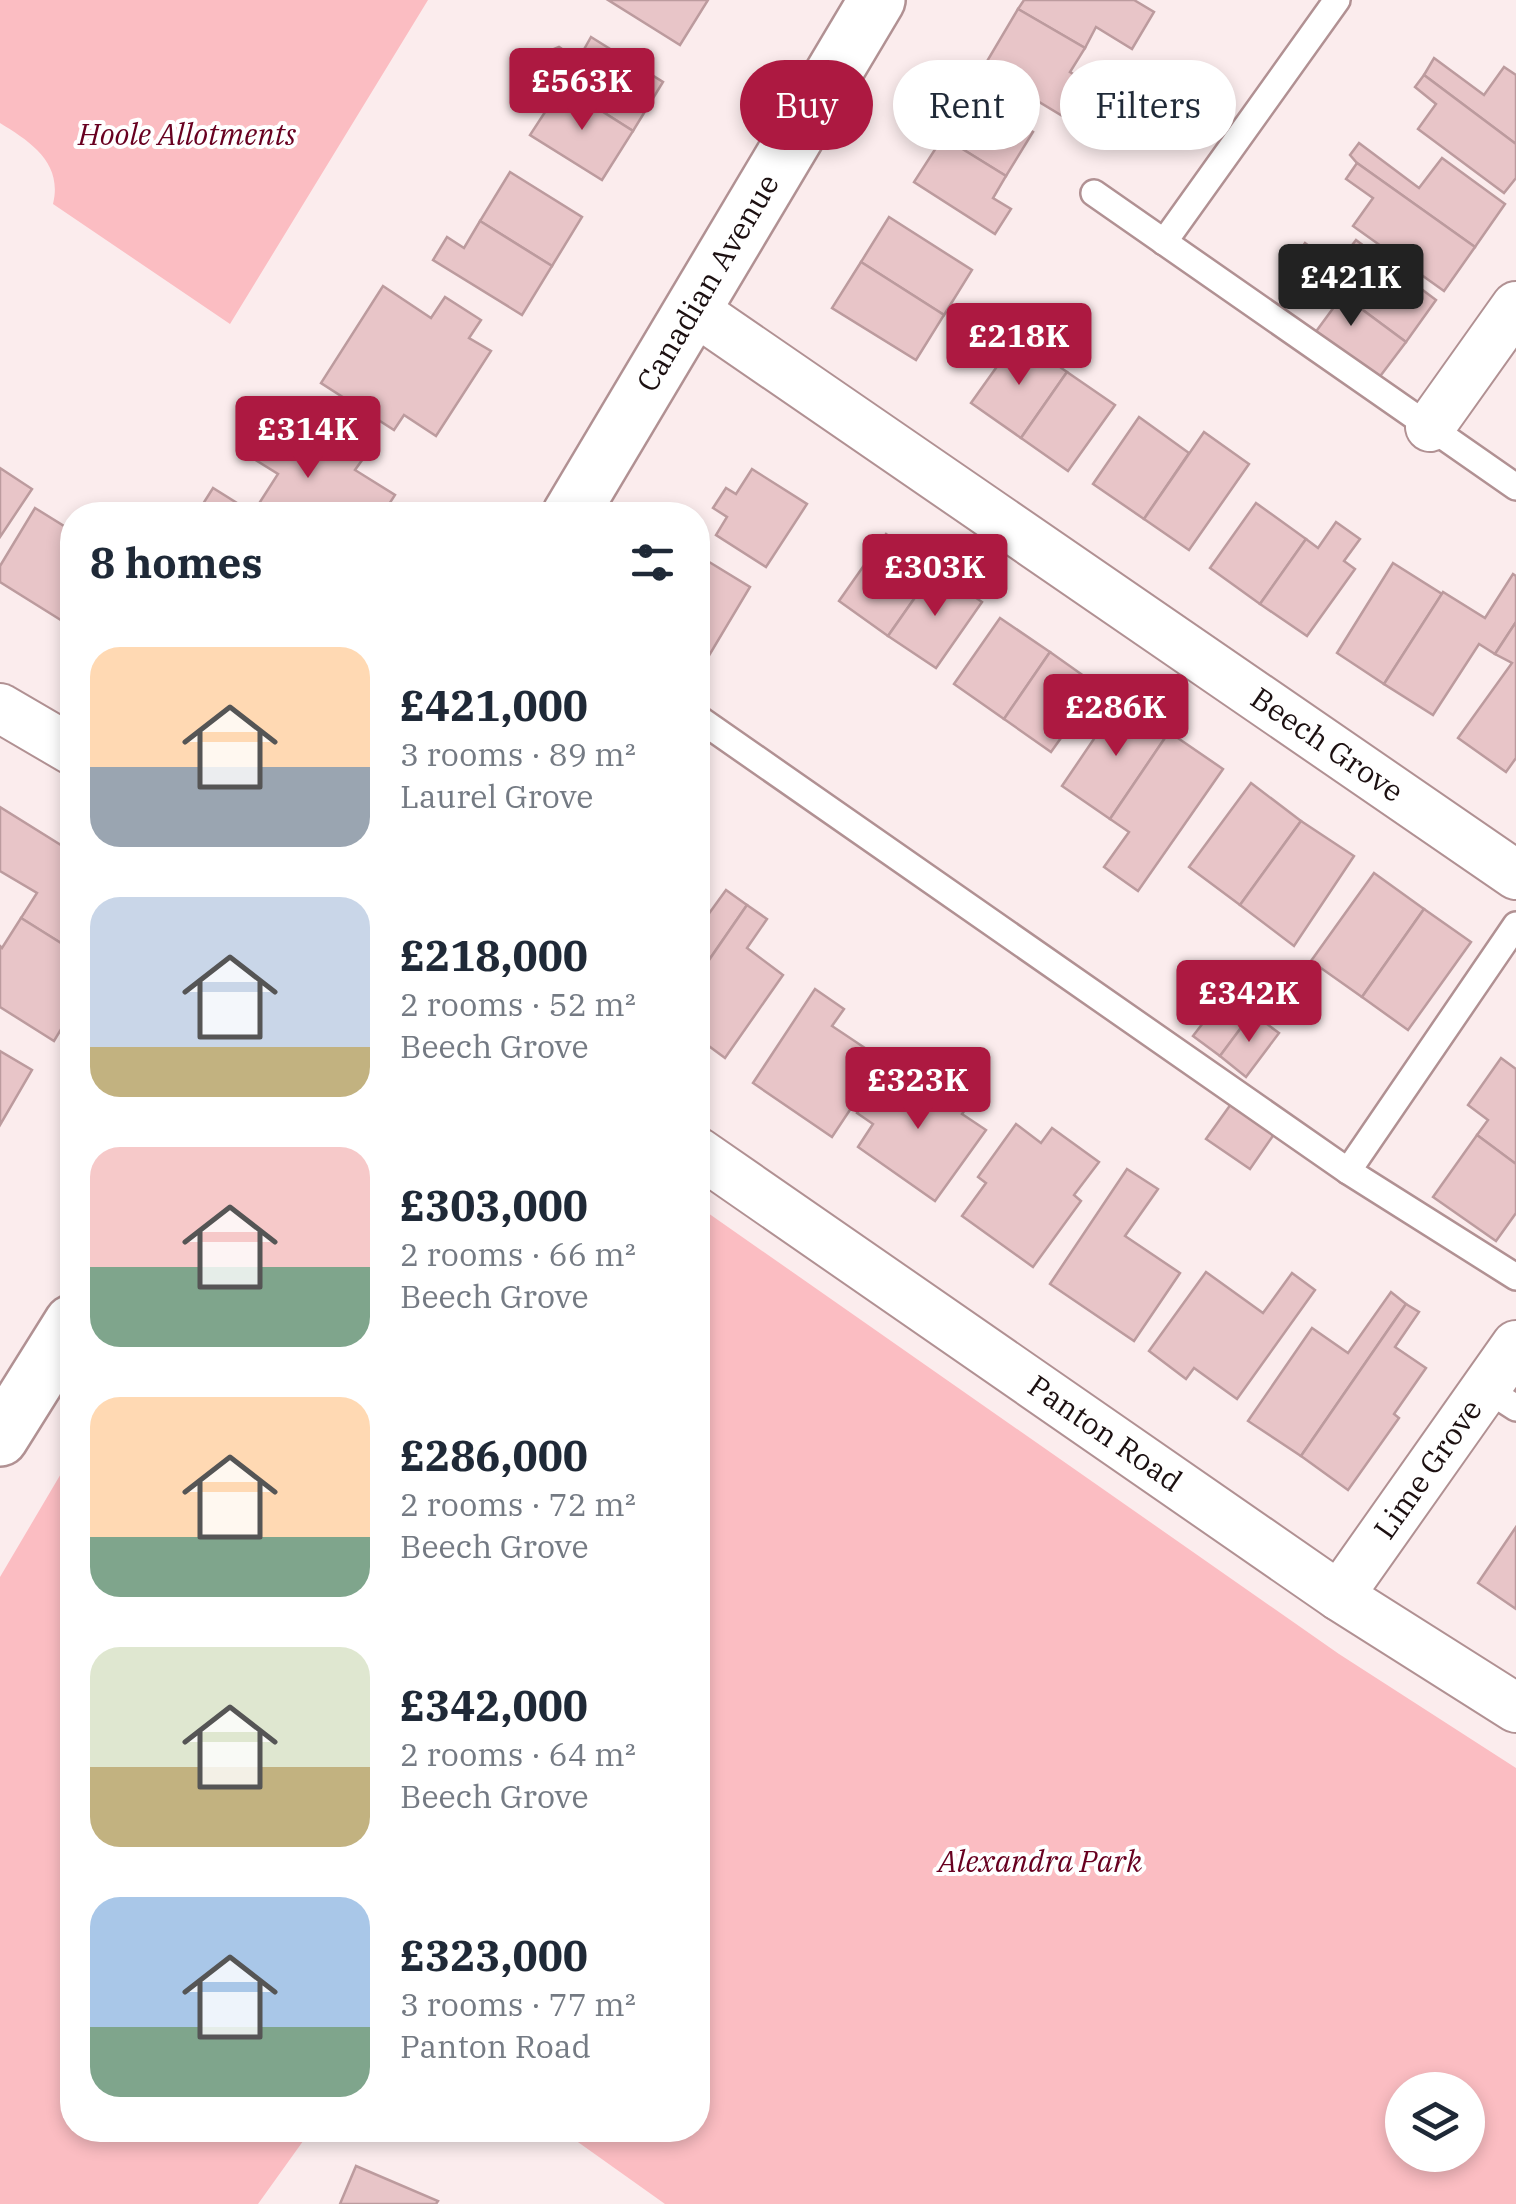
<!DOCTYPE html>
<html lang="en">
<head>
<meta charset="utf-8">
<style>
	:root { --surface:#fff; --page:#f2f2f3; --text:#1f2937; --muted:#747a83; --accent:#ad1941 }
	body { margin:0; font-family:"IBM Plex Serif",serif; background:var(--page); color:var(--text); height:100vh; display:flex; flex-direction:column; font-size:38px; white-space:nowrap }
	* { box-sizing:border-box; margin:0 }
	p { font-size:32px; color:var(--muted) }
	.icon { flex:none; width:55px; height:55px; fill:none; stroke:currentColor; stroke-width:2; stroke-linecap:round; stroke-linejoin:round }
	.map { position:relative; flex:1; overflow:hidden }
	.details { position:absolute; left:60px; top:502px; width:650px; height:1640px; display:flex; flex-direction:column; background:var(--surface); border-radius:40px; box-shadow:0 5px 15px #0003 }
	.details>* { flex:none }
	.guide { position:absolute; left:740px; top:60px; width:625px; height:90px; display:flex; gap:20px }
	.fabs { position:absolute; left:1385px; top:2072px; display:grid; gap:20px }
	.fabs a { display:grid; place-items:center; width:100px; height:100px; border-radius:50%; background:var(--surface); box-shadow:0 5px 15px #0003; font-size:50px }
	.price { position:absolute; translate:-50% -85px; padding:0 22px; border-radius:10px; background:var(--accent); color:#fff; font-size:32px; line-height:65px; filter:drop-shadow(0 2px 5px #0008) }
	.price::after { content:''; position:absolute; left:50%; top:60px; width:30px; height:22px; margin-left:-15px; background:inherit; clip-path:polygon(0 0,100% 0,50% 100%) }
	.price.on { background:#222; color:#fff }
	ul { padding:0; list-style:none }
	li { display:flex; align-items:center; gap:30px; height:250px; padding:0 30px }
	li span { display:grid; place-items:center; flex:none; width:280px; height:200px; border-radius:30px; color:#555 }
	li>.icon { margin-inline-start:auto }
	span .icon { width:120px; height:120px; fill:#fffc; stroke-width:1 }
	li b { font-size:42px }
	h2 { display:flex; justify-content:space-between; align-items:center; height:120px; padding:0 30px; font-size:42px }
	.chip { padding:0 35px; border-radius:45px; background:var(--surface); box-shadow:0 5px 15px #0003; font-size:35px; line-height:90px }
	.chip.on { background:var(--accent); color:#fff }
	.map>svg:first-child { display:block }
	.green { fill:#fbbdc2; fill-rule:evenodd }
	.building { fill:#e8c5c8; stroke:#bc9b9e; stroke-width:2.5 }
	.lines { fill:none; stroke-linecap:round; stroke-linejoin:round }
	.service-casing { stroke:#b19193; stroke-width:30 }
	.minor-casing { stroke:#b19193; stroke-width:52 }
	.tertiary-casing { stroke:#b19193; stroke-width:60 }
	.service { stroke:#fff; stroke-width:25 }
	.minor { stroke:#fff; stroke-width:48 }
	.tertiary { stroke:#fff; stroke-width:55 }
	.labels { text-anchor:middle; stroke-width:8; stroke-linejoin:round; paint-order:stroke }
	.park-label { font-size:30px; font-style:italic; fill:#680020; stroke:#fff }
	.street-label { font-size:30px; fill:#1c1011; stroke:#fff }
</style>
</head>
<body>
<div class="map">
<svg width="1516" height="2204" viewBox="0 0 1516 2204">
	<rect width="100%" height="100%" fill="#fbeced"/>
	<!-- green -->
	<g class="green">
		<path d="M 0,0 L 428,0 L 230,324 L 53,204 C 63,163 31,142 0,123 Z"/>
		<path d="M 698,1206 L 1339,1654 L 1516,1768 L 1516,2204 L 665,2204 L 561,2130 L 698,2130 ZM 1402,2090 L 1468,2090 L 1468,2155 L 1402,2155 Z"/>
		<path d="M 72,1455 L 72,2130 L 311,2130 L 258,2204 L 0,2204 L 0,1577 Z"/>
	</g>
	<!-- building -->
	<g class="building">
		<path d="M 608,0 L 708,0 L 680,45 Z"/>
		<path d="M 1024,0 L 1134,0 L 1154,12 L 1132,49 L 1096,27 L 1085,48 L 1018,9 Z"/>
		<path d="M 1018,9 L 1085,48 L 1070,72 L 1100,90 L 1079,126 L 983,68 Z"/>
		<path d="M 591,37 L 663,82 L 633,131 L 562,86 L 565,80 L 547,69 L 544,58 L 549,51 L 559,47 L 578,60 Z"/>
		<path d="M 1434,58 L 1484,95 L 1504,67 L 1516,75 L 1516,144 L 1424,75 Z"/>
		<path d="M 1424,75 L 1516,144 L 1516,178 L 1504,193 L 1418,129 L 1436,104 L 1415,87 Z"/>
		<path d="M 562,86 L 633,131 L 602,180 L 530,135 Z"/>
		<path d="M 970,94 L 1033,132 L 1006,176 L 943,137 Z"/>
		<path d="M 943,137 L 1006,176 L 993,198 L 1011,209 L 995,234 L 914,182 Z"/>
		<path d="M 1359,143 L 1419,188 L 1442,158 L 1505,204 L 1475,247 L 1357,163 L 1350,155 Z"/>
		<path d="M 1357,163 L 1475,247 L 1444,291 L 1353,226 L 1373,198 L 1346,179 Z"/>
		<path d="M 510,172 L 582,217 L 552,266 L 480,221 Z"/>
		<path d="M 889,217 L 972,270 L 944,315 L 861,262 Z"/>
		<path d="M 480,221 L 552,266 L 522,315 L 433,260 L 447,237 L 464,248 Z"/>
		<path d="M 1356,240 L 1436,300 L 1406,342 L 1294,259 L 1305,243 L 1354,280 L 1363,267 L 1346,253 Z"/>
		<path d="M 1294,259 L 1406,342 L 1375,383 L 1312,337 L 1334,307 L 1285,270 Z"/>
		<path d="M 861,262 L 944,315 L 916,360 L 832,308 Z"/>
		<path d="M 383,286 L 431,318 L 445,297 L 481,320 L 469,338 L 491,351 L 436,436 L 404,415 L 394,430 L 321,383 Z"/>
		<path d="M 1018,337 L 1067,372 L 1021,438 L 971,403 Z"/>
		<path d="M 1067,372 L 1115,405 L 1068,471 L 1021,438 Z"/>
		<path d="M 1139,417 L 1189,453 L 1144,519 L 1093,484 Z"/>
		<path d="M 280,419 L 331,452 L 339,439 L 365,456 L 355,470 L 395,495 L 382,515 L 196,515 L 213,488 L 253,513 L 278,474 L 254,459 Z"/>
		<path d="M 1204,432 L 1249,464 L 1189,550 L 1144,519 Z"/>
		<path d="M 0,468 L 32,489 L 0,537 Z"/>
		<path d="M 752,469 L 807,504 L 766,567 L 716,535 L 727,517 L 713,508 L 726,488 L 736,494 Z"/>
		<path d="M 1256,503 L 1306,539 L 1260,604 L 1210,568 Z"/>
		<path d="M 35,508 L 72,531 L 72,627 L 0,582 L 0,566 Z"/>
		<path d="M 1336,522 L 1360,539 L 1344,561 L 1355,569 L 1307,636 L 1260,604 L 1306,539 L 1318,548 Z"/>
		<path d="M 886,534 L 935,569 L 888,636 L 839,601 Z"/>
		<path d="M 701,557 L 750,587 L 698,674 L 698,563 Z"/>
		<path d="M 1393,563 L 1442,594 L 1384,684 L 1337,653 Z"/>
		<path d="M 935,569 L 982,602 L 936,668 L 888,636 Z"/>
		<path d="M 1513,574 L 1516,576 L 1516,622 L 1495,654 L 1479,644 L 1433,715 L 1384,684 L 1443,592 L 1485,618 Z"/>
		<path d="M 1000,618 L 1050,652 L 1004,719 L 954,684 Z"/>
		<path d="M 1516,622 L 1516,758 L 1506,772 L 1458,738 L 1512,663 L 1495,654 Z"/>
		<path d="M 1050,652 L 1098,686 L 1051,752 L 1004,719 Z"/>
		<path d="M 1121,699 L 1169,732 L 1110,819 L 1062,786 Z"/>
		<path d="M 1169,732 L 1223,769 L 1138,891 L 1104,867 L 1129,832 L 1110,819 Z"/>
		<path d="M 1251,783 L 1301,821 L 1240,905 L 1189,867 Z"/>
		<path d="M 0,807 L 72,852 L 72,950 L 21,918 L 37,893 L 0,871 Z"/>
		<path d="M 1301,821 L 1354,856 L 1294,946 L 1240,905 Z"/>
		<path d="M 1374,873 L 1424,909 L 1362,997 L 1311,961 Z"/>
		<path d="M 726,890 L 747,905 L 698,976 L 698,914 L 705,919 Z"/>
		<path d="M 747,905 L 767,919 L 747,948 L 783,975 L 725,1058 L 698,1038 L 698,976 Z"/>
		<path d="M 1424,909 L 1471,942 L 1408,1030 L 1362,997 Z"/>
		<path d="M 21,918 L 72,950 L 72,1011 L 54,1041 L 0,1007 L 0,946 L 2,948 Z"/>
		<path d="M 815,989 L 844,1009 L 832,1026 L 883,1060 L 832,1137 L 753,1083 Z"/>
		<path d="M 1226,993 L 1252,1013 L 1220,1056 L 1193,1036 Z"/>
		<path d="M 1252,1013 L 1279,1033 L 1246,1077 L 1220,1056 Z"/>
		<path d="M 0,1051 L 32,1070 L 0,1125 Z"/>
		<path d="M 1501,1058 L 1516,1069 L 1516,1164 L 1477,1135 L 1488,1120 L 1468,1105 Z"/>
		<path d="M 890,1066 L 939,1101 L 949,1086 L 971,1102 L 962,1114 L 986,1130 L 935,1201 L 858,1147 L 873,1124 L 857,1113 Z"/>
		<path d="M 1236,1097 L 1279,1127 L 1250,1169 L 1206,1139 Z"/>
		<path d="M 1016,1124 L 1041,1143 L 1052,1128 L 1099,1162 L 1074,1195 L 1081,1201 L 1033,1267 L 962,1216 L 986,1183 L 978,1177 Z"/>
		<path d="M 1477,1135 L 1516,1164 L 1516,1213 L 1496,1241 L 1433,1197 Z"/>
		<path d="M 1127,1169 L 1158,1189 L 1125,1236 L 1180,1273 L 1134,1341 L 1050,1284 Z"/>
		<path d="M 1206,1272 L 1263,1313 L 1292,1273 L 1315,1290 L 1237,1399 L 1194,1368 L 1186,1379 L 1149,1351 Z"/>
		<path d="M 1391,1292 L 1406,1304 L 1301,1456 L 1248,1421 L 1312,1328 L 1348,1353 Z"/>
		<path d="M 1406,1304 L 1419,1312 L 1395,1347 L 1426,1368 L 1394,1414 L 1399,1418 L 1348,1490 L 1301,1456 Z"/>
		<path d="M 1516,1527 L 1516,1609 L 1478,1583 Z"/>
		<path d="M 356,2166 L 438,2201 L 436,2204 L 340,2204 Z"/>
	</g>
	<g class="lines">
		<!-- service casing -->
		<g class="service-casing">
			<g id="service">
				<path d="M 1094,193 L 1516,487"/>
				<path d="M 1164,242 L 1337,0"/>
				<path d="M 698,718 L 1348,1171 L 1516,1277"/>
				<path d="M 1348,1171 L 1516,925"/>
				<path d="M 1485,1388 L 1516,1408"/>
			</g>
		</g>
		<!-- minor casing -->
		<g class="minor-casing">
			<g id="minor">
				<path id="s1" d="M 694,310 L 1516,875"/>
				<path d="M 1430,427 L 1516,306"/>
				<path d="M 0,708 L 72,750"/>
				<path id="s2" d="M 698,1152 L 1339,1596 L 1516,1708"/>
				<path id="s3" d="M 1339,1596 L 1516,1345"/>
			</g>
		</g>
		<!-- tertiary casing -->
		<g class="tertiary-casing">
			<g id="tertiary">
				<path id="s4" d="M 570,515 L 877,0"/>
				<path d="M 0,1438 L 72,1323"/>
			</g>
		</g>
		<!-- service -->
		<use href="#service" class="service"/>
		<!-- minor -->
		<use href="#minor" class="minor"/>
		<!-- tertiary -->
		<use href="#tertiary" class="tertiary"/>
	</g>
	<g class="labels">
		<!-- park labels -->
		<g class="park-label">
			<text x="187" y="145">Hoole Allotments</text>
			<text x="1040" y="1872">Alexandra Park</text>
		</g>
		<!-- street labels -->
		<g class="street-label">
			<text dy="10" stroke="none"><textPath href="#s4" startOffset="270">Canadian Avenue</textPath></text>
			<text dy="10" stroke="none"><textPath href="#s1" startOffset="768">Beech Grove</textPath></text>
			<text dy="10" stroke="none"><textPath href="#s2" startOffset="495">Panton Road</textPath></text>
			<text dy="10" stroke="none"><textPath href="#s3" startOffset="155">Lime Grove</textPath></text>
		</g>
	</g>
</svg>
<div class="fabs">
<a><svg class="icon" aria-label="layers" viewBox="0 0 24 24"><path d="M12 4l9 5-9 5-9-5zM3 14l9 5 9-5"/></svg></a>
</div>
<b class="price" style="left:582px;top:133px">£563K</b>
<b class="price on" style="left:1351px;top:329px">£421K</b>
<b class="price" style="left:1019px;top:388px">£218K</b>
<b class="price" style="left:308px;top:481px">£314K</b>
<b class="price" style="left:935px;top:619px">£303K</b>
<b class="price" style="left:1116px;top:759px">£286K</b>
<b class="price" style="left:1249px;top:1045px">£342K</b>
<b class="price" style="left:918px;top:1132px">£323K</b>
<div class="guide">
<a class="chip on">Buy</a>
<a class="chip">Rent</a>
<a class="chip">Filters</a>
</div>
<section class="details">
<h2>8 homes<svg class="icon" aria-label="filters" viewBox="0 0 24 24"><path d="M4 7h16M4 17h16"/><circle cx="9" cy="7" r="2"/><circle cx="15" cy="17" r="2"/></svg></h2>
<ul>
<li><span style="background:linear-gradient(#ffd9b3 60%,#9aa5b1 0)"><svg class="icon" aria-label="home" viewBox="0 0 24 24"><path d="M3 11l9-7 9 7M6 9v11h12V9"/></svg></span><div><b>£421,000</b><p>3 rooms · 89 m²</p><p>Laurel Grove</p></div></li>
<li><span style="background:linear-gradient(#c9d6e8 75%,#c2b280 0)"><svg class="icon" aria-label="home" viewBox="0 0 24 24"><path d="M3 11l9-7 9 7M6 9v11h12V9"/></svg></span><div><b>£218,000</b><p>2 rooms · 52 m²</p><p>Beech Grove</p></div></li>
<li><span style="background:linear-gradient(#f6c9c9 60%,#7fa58c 0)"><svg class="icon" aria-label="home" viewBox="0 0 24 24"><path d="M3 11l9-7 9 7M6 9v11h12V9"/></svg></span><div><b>£303,000</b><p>2 rooms · 66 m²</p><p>Beech Grove</p></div></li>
<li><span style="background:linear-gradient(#ffd9b3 70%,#7fa58c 0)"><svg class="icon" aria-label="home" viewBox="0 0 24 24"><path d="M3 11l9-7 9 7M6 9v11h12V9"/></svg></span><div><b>£286,000</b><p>2 rooms · 72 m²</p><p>Beech Grove</p></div></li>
<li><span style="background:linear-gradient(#dfe7d0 60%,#c2b280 0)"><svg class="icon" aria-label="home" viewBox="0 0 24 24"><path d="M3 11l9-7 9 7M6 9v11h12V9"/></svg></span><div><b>£342,000</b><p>2 rooms · 64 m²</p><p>Beech Grove</p></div></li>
<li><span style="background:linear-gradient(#a9c7e8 65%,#7fa58c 0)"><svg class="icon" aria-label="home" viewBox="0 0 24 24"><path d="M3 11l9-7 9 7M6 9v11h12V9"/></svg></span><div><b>£323,000</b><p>3 rooms · 77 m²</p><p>Panton Road</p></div></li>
</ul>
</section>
</div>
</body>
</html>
